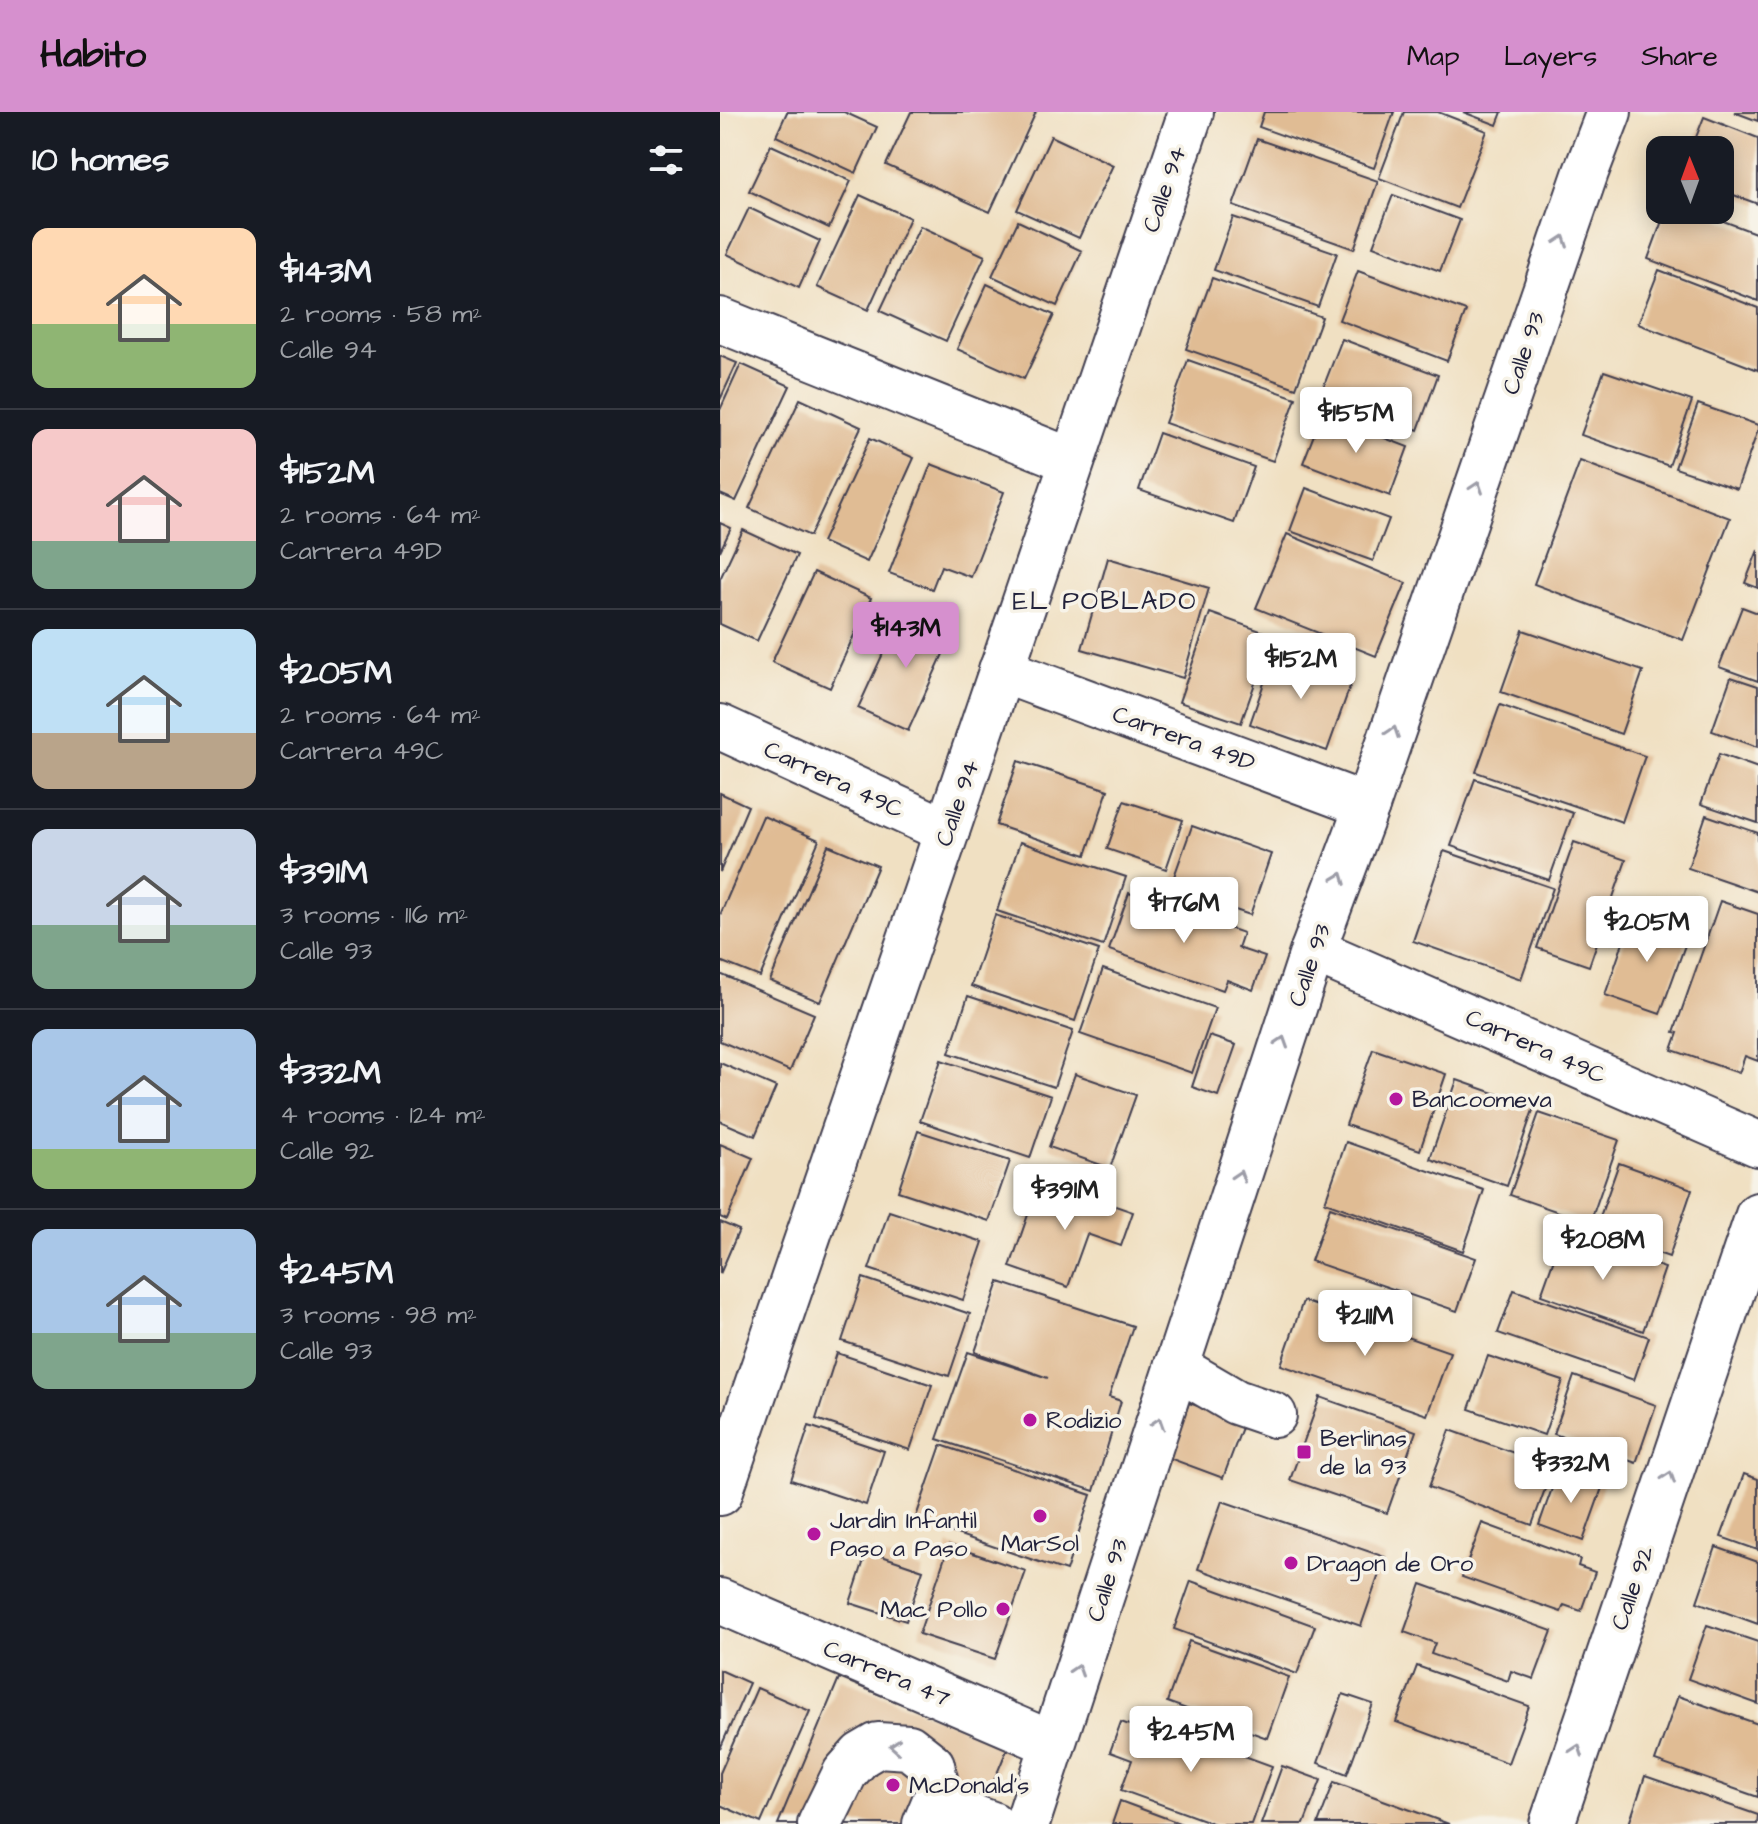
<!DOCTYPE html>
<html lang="en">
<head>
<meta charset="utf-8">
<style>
	:root { --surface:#171b24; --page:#242831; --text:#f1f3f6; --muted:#9ea1a6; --line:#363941; --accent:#d690ce }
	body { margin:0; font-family:"Architects Daughter",sans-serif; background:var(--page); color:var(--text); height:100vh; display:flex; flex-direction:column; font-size:30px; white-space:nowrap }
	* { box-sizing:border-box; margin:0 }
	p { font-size:26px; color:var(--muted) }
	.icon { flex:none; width:44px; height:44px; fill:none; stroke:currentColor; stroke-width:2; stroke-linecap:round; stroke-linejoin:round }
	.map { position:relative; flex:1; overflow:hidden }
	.side { display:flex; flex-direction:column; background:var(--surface); width:720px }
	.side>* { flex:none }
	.needle { width:52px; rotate:359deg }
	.controls { position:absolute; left:926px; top:24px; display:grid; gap:16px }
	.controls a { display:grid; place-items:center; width:88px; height:88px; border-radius:16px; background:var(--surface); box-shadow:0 4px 20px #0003; font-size:40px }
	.price { position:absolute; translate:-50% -68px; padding:0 18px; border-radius:8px; background:#fff; color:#222; font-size:26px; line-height:52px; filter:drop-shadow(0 2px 4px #0008) }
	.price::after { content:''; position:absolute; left:50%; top:48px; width:24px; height:18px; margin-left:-12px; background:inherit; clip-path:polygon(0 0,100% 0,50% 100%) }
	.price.active { background:var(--accent); color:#111 }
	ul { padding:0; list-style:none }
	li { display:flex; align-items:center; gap:24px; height:200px; padding:0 32px }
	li+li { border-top:2px solid var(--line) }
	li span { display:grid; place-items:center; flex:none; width:224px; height:160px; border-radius:16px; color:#555 }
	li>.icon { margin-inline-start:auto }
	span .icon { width:96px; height:96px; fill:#fffc; stroke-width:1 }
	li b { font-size:34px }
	h2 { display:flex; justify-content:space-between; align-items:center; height:96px; padding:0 32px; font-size:34px }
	header { display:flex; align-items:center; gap:48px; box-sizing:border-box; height:112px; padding:0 40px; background:var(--accent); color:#111 }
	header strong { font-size:38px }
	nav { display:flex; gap:44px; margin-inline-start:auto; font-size:28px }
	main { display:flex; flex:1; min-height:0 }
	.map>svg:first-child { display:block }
	.building { fill:#e0bc94 }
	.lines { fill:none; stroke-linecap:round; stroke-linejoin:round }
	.minor-casing { stroke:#413e4f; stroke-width:48 }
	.minor { stroke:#fff; stroke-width:44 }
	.oneway { stroke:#9c9ca7 }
	.poi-dot { fill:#b5179e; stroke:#f7f3e8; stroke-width:3 }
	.labels { text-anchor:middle; stroke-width:7; stroke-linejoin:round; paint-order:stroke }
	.street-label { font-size:24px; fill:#22223b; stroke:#f7f3e8 }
	.poi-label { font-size:24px; fill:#22223b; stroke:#f7f3e8; text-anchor:start }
	.neighbourhood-label { font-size:26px; letter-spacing:2px; fill:#22223b; stroke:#f7f3e8 }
</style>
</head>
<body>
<header>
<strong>Habito</strong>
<nav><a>Map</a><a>Layers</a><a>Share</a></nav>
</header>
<main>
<section class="side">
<h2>10 homes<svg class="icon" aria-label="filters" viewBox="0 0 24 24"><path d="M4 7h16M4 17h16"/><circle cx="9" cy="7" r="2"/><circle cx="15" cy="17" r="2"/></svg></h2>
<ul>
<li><span style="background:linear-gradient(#ffd9b3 60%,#8fb573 0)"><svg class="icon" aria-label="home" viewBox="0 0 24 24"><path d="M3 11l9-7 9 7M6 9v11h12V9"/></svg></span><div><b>$143M</b><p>2 rooms · 58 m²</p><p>Calle 94</p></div></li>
<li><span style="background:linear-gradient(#f6c9c9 70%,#7fa58c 0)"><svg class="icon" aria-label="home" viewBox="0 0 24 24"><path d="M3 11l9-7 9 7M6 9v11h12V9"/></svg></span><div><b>$152M</b><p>2 rooms · 64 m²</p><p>Carrera 49D</p></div></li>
<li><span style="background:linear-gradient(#bfe0f5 65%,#b9a48a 0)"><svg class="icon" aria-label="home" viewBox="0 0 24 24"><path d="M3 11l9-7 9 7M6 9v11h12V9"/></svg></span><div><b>$205M</b><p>2 rooms · 64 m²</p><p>Carrera 49C</p></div></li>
<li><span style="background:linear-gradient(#c9d6e8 60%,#7fa58c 0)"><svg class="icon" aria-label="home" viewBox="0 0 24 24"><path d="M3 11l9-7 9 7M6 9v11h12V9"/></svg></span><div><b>$391M</b><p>3 rooms · 116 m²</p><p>Calle 93</p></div></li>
<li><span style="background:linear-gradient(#a9c7e8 75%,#8fb573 0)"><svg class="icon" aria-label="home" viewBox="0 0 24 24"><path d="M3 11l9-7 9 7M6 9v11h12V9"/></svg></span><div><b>$332M</b><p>4 rooms · 124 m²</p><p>Calle 92</p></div></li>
<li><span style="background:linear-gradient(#a9c7e8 65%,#7fa58c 0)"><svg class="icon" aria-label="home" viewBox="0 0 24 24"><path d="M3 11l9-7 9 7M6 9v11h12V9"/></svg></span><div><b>$245M</b><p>3 rooms · 98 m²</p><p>Calle 93</p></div></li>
</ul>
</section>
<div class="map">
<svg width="1038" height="1712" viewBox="0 0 1038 1712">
	<rect width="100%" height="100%" fill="#f7f3e8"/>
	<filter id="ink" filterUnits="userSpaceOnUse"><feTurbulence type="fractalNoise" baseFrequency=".0125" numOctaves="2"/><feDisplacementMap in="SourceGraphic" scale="16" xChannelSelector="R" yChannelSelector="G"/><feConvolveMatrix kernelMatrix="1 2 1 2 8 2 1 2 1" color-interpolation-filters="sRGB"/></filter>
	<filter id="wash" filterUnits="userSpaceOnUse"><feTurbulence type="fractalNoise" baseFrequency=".006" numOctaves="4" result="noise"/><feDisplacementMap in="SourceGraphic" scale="32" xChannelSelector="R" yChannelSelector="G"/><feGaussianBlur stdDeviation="1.8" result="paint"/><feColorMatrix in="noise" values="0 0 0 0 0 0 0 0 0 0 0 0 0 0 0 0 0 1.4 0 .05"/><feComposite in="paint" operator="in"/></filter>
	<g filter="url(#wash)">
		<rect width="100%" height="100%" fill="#f0e0c2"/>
		<g id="blocks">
			<!-- building -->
			<g class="building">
				<path d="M 67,0 L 124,0 L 157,15 L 136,61 L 56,24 Z"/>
				<path d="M 191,0 L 316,0 L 270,100 L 166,53 Z"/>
				<path d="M 544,0 L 674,0 L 654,56 L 539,15 Z"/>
				<path d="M 684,0 L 718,0 L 767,19 L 737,96 L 659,66 Z"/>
				<path d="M 743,0 L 782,0 L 777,13 Z"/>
				<path d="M 1014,0 L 1038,0 L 1038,9 Z"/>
				<path d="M 984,5 L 1038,26 L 1038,92 L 1000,78 L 1000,38 L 971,38 Z"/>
				<path d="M 331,24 L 393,53 L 359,126 L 297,98 Z"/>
				<path d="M 537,27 L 658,69 L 634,137 L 513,94 Z"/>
				<path d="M 51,33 L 131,69 L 109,116 L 29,79 Z"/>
				<path d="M 140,83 L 190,106 L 148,198 L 97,175 Z"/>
				<path d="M 673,83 L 740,108 L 720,159 L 653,134 Z"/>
				<path d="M 29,96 L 100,129 L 79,176 L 7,142 Z"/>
				<path d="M 946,98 L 974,98 L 1038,122 L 1038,189 L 928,147 Z"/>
				<path d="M 513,105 L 617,141 L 598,195 L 494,158 Z"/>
				<path d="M 298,109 L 362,139 L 337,194 L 272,164 Z"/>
				<path d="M 200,114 L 265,144 L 226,229 L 160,199 Z"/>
				<path d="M 939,158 L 1038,196 L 1038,258 L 918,212 Z"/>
				<path d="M 638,159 L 746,199 L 727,249 L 619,208 Z"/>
				<path d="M 492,166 L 602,205 L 576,276 L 466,237 Z"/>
				<path d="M 267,172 L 334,203 L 304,267 L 237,237 Z"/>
				<path d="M 622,227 L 718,263 L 698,318 L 601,281 Z"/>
				<path d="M 0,244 L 17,251 L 0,288 Z"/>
				<path d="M 468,248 L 576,286 L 553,349 L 445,311 Z"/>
				<path d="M 21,252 L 70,274 L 16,389 L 0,382 L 0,298 Z"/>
				<path d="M 884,259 L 972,289 L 949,354 L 861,323 Z"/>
				<path d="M 80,287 L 141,315 L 90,424 L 29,396 Z"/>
				<path d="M 978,292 L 1038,313 L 1038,318 L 1017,377 L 955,356 Z"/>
				<path d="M 602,302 L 688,335 L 670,384 L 583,351 Z"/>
				<path d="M 439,321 L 534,355 L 514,411 L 419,378 Z"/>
				<path d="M 150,326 L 194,346 L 147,450 L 102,430 Z"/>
				<path d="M 860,349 L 1010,406 L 963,528 L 814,472 Z"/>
				<path d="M 211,352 L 284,380 L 251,465 L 221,454 L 212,477 L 169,461 Z"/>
				<path d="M 586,376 L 669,407 L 653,449 L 570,419 Z"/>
				<path d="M 0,411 L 11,416 L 0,439 Z"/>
				<path d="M 23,418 L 77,443 L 37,529 L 0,512 L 0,467 Z"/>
				<path d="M 567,422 L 686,471 L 656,544 L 536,496 Z"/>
				<path d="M 1038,438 L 1038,476 L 1025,471 Z"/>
				<path d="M 388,446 L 489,476 L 463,566 L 362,537 Z"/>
				<path d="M 94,460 L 151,486 L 110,576 L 52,550 Z"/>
				<path d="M 1022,495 L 1038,501 L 1038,569 L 999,555 Z"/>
				<path d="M 183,498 L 233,520 L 188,619 L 138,596 Z"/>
				<path d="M 490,501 L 552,523 L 521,611 L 459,590 Z"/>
				<path d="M 803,518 L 923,559 L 901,622 L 781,580 Z"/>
				<path d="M 555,539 L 633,566 L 607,639 L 530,612 Z"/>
				<path d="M 1011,565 L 1038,574 L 1038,635 L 992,619 Z"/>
				<path d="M 780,593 L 925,644 L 902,710 L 756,660 Z"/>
				<path d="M 999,642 L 1038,656 L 1038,711 L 981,692 Z"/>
				<path d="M 298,649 L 388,678 L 366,743 L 276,713 Z"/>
				<path d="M 755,667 L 853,701 L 829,768 L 731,734 Z"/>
				<path d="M 0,681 L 28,694 L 0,760 Z"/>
				<path d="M 404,689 L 463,708 L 446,757 L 387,737 Z"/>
				<path d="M 986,703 L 1038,721 L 1038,780 L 968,756 Z"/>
				<path d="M 43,704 L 99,728 L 40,865 L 0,849 L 0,803 Z"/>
				<path d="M 472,714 L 551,742 L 530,803 L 450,776 Z"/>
				<path d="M 300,730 L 406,765 L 383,834 L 277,799 Z"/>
				<path d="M 854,730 L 906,748 L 869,854 L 817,836 Z"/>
				<path d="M 108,733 L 158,754 L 100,890 L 50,869 Z"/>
				<path d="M 724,739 L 833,776 L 801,867 L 693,829 Z"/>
				<path d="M 409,781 L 523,821 L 518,836 L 545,845 L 533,878 L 507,868 L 503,878 L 389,838 Z"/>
				<path d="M 1000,789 L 1038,802 L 1038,949 L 1025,944 L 1019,961 L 952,938 L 958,921 L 954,920 Z"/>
				<path d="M 913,802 L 969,822 L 940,902 L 885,883 Z"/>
				<path d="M 275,803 L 379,838 L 355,909 L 251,874 Z"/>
				<path d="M 383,857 L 495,896 L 472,961 L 360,922 Z"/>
				<path d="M 0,862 L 94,902 L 70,959 L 0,929 Z"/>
				<path d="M 248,884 L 353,919 L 334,975 L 229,941 Z"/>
				<path d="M 489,924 L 516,933 L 498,984 L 472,975 Z"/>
				<path d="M 653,937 L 726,962 L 700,1038 L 626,1013 Z"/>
				<path d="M 221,948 L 331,984 L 310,1046 L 200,1009 Z"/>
				<path d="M 0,951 L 56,975 L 35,1024 L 0,1009 Z"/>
				<path d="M 355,962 L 416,983 L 390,1056 L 329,1035 Z"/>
				<path d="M 737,968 L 814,995 L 787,1074 L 710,1047 Z"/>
				<path d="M 819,1001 L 899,1028 L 870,1111 L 790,1083 Z"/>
				<path d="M 198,1019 L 290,1049 L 269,1109 L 178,1079 Z"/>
				<path d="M 626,1030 L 764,1078 L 743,1139 L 605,1090 Z"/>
				<path d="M 0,1032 L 33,1046 L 7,1108 L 0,1105 Z"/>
				<path d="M 899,1051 L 972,1077 L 949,1145 L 875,1119 Z"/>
				<path d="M 320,1068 L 413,1100 L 401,1134 L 367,1122 L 348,1175 L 290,1155 Z"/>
				<path d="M 610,1095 L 756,1146 L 737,1199 L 591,1149 Z"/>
				<path d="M 169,1099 L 263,1130 L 243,1188 L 149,1157 Z"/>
				<path d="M 0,1110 L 19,1118 L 0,1162 Z"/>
				<path d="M 843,1121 L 945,1156 L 923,1219 L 821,1183 Z"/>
				<path d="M 143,1166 L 250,1202 L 229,1264 L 122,1229 Z"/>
				<path d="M 279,1170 L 413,1214 L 389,1285 L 401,1289 L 374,1379 L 217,1327 L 248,1240 L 328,1266 L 255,1240 Z"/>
				<path d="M 794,1178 L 929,1225 L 914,1268 L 778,1221 Z"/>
				<path d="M 583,1189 L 730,1240 L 707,1303 L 561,1253 Z"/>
				<path d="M 117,1241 L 212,1273 L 190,1338 L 96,1307 Z"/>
				<path d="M 768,1244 L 843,1269 L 824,1323 L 749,1297 Z"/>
				<path d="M 854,1264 L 936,1293 L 916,1351 L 834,1322 Z"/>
				<path d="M 600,1285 L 696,1319 L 667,1401 L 570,1368 Z"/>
				<path d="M 469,1291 L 524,1310 L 503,1366 L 449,1346 Z"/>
				<path d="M 89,1314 L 164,1339 L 146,1393 L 71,1368 Z"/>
				<path d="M 730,1318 L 833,1355 L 812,1413 L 709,1375 Z"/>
				<path d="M 221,1333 L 371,1383 L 346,1459 L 195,1408 Z"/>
				<path d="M 839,1357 L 883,1373 L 863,1429 L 819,1413 Z"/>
				<path d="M 1024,1362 L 1038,1367 L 1038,1438 L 1001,1425 Z"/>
				<path d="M 502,1389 L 665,1445 L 641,1514 L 478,1457 Z"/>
				<path d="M 762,1411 L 860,1447 L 858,1454 L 875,1460 L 861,1499 L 844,1493 L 841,1500 L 742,1465 Z"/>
				<path d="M 229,1433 L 306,1459 L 275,1547 L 199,1522 Z"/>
				<path d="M 996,1435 L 1038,1450 L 1038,1512 L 977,1490 Z"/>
				<path d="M 147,1439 L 203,1458 L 186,1509 L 130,1491 Z"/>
				<path d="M 471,1469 L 595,1514 L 577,1562 L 454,1517 Z"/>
				<path d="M 701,1472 L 832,1519 L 814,1567 L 791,1559 L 788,1569 L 711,1542 L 715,1531 L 684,1520 Z"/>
				<path d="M 987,1513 L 1038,1530 L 1038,1592 L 968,1567 Z"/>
				<path d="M 469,1529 L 569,1565 L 547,1626 L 447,1590 Z"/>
				<path d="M 697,1554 L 809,1594 L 788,1651 L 676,1610 Z"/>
				<path d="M 0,1558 L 29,1571 L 0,1637 Z"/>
				<path d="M 119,1566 L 288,1635 L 256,1712 L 58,1712 Z"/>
				<path d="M 37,1576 L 90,1599 L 41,1711 L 0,1693 L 0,1661 Z"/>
				<path d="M 623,1582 L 653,1592 L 627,1662 L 598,1651 Z"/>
				<path d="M 958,1584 L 1038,1612 L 1038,1685 L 935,1649 Z"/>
				<path d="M 426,1608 L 552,1654 L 531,1712 L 495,1712 L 401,1678 L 412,1648 L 390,1640 L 401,1610 L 423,1618 Z"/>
				<path d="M 562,1654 L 601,1668 L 584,1712 L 541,1712 Z"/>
				<path d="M 925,1664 L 1038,1703 L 1037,1712 L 909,1712 Z"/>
				<path d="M 614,1670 L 729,1712 L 598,1712 Z"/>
				<path d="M 400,1689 L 462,1712 L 392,1712 Z"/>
			</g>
		</g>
	</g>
	<g filter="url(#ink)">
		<use href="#blocks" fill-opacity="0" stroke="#413e4f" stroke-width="2"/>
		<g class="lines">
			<!-- minor casing -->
			<g class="minor-casing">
				<g id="minor">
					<path d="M 0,208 L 352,349"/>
					<path d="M 281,558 L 647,694"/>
					<path d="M 0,615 L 227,719"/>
					<path d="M 593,838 L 1038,1032"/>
					<path d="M 456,1255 L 516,1290 L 554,1303"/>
					<path d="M 0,1381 L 227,719 L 471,0"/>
					<path d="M 0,1489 L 333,1632"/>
					<path d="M 214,1691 L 272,1712"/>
					<path d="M 100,1712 L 125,1661 L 141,1643 L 158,1633 L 189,1635 L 212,1653 L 218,1681 L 205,1712"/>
					<path d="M 307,1712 L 593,838 L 647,694 L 866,60 L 889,0"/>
					<path d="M 832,1712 L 1038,1103"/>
				</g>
			</g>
			<!-- minor -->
			<use href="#minor" class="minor"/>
		</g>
		<!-- one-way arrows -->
		<defs><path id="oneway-chevron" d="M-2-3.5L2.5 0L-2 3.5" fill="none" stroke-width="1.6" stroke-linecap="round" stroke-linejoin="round" transform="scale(2)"/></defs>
		<g class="oneway">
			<use href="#oneway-chevron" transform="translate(842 129) rotate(-71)"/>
			<use href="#oneway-chevron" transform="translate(757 375) rotate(-71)"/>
			<use href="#oneway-chevron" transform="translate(673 620) rotate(-71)"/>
			<use href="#oneway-chevron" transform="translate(620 766) rotate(-69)"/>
			<use href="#oneway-chevron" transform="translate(562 930) rotate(-72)"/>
			<use href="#oneway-chevron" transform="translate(519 1064) rotate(-72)"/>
			<use href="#oneway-chevron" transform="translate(438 1311) rotate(-72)"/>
			<use href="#oneway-chevron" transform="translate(949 1365) rotate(-71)"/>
			<use href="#oneway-chevron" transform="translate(357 1558) rotate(-72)"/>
			<use href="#oneway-chevron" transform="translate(175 1634) rotate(-176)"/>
			<use href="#oneway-chevron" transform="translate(857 1638) rotate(-71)"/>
		</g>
	</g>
	<!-- markers -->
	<g class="poi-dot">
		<circle cx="676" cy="987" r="8"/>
		<circle cx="310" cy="1308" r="8"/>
		<rect x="576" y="1332" width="16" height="16" rx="4"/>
		<circle cx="320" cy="1404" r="8"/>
		<circle cx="94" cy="1422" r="8"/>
		<circle cx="571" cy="1451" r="8"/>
		<circle cx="283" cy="1497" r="8"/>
		<circle cx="173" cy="1673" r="8"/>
	</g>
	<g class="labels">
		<!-- street labels -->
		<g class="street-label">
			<text transform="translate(444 77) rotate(-71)" y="8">Calle 94</text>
			<text transform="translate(803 241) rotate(-71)" y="8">Calle 93</text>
			<text transform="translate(464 626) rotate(20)" y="8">Carrera 49D</text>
			<text transform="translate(114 667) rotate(25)" y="8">Carrera 49C</text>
			<text transform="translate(237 691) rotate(-71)" y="8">Calle 94</text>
			<text transform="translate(589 853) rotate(-71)" y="8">Calle 93</text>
			<text transform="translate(816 934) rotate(24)" y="8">Carrera 49C</text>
			<text transform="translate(387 1468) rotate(-72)" y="8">Calle 93</text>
			<text transform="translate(912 1476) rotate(-71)" y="8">Calle 92</text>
			<text transform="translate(167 1561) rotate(23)" y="8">Carrera 47</text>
		</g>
		<!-- poi labels -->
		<g class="poi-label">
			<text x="692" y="995">Bancoomeva</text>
			<text x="326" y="1316">Rodizio</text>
			<text x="600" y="1334">Berlinas<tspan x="600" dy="28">de la 93</tspan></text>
			<text x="110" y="1416">Jardin Infantil<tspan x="110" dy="28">Paso a Paso</tspan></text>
			<text x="320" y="1439" text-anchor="middle">MarSol</text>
			<text x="587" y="1459">Dragon de Oro</text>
			<text x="267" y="1505" text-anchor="end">Mac Pollo</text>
			<text x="189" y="1681">McDonald's</text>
		</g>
		<!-- neighbourhood labels -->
		<g class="neighbourhood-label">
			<text x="385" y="497">EL POBLADO</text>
		</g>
	</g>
</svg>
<div class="controls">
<a><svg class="needle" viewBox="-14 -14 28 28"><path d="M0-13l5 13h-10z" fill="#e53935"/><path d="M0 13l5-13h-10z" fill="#9ea1a6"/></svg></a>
</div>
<b class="price" style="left:636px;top:343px">$155M</b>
<b class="price active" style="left:186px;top:558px">$143M</b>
<b class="price" style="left:581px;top:589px">$152M</b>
<b class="price" style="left:464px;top:833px">$176M</b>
<b class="price" style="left:927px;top:852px">$205M</b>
<b class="price" style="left:345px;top:1120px">$391M</b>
<b class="price" style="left:883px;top:1170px">$208M</b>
<b class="price" style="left:645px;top:1246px">$211M</b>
<b class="price" style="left:851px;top:1393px">$332M</b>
<b class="price" style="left:471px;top:1662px">$245M</b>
</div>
</main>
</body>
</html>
